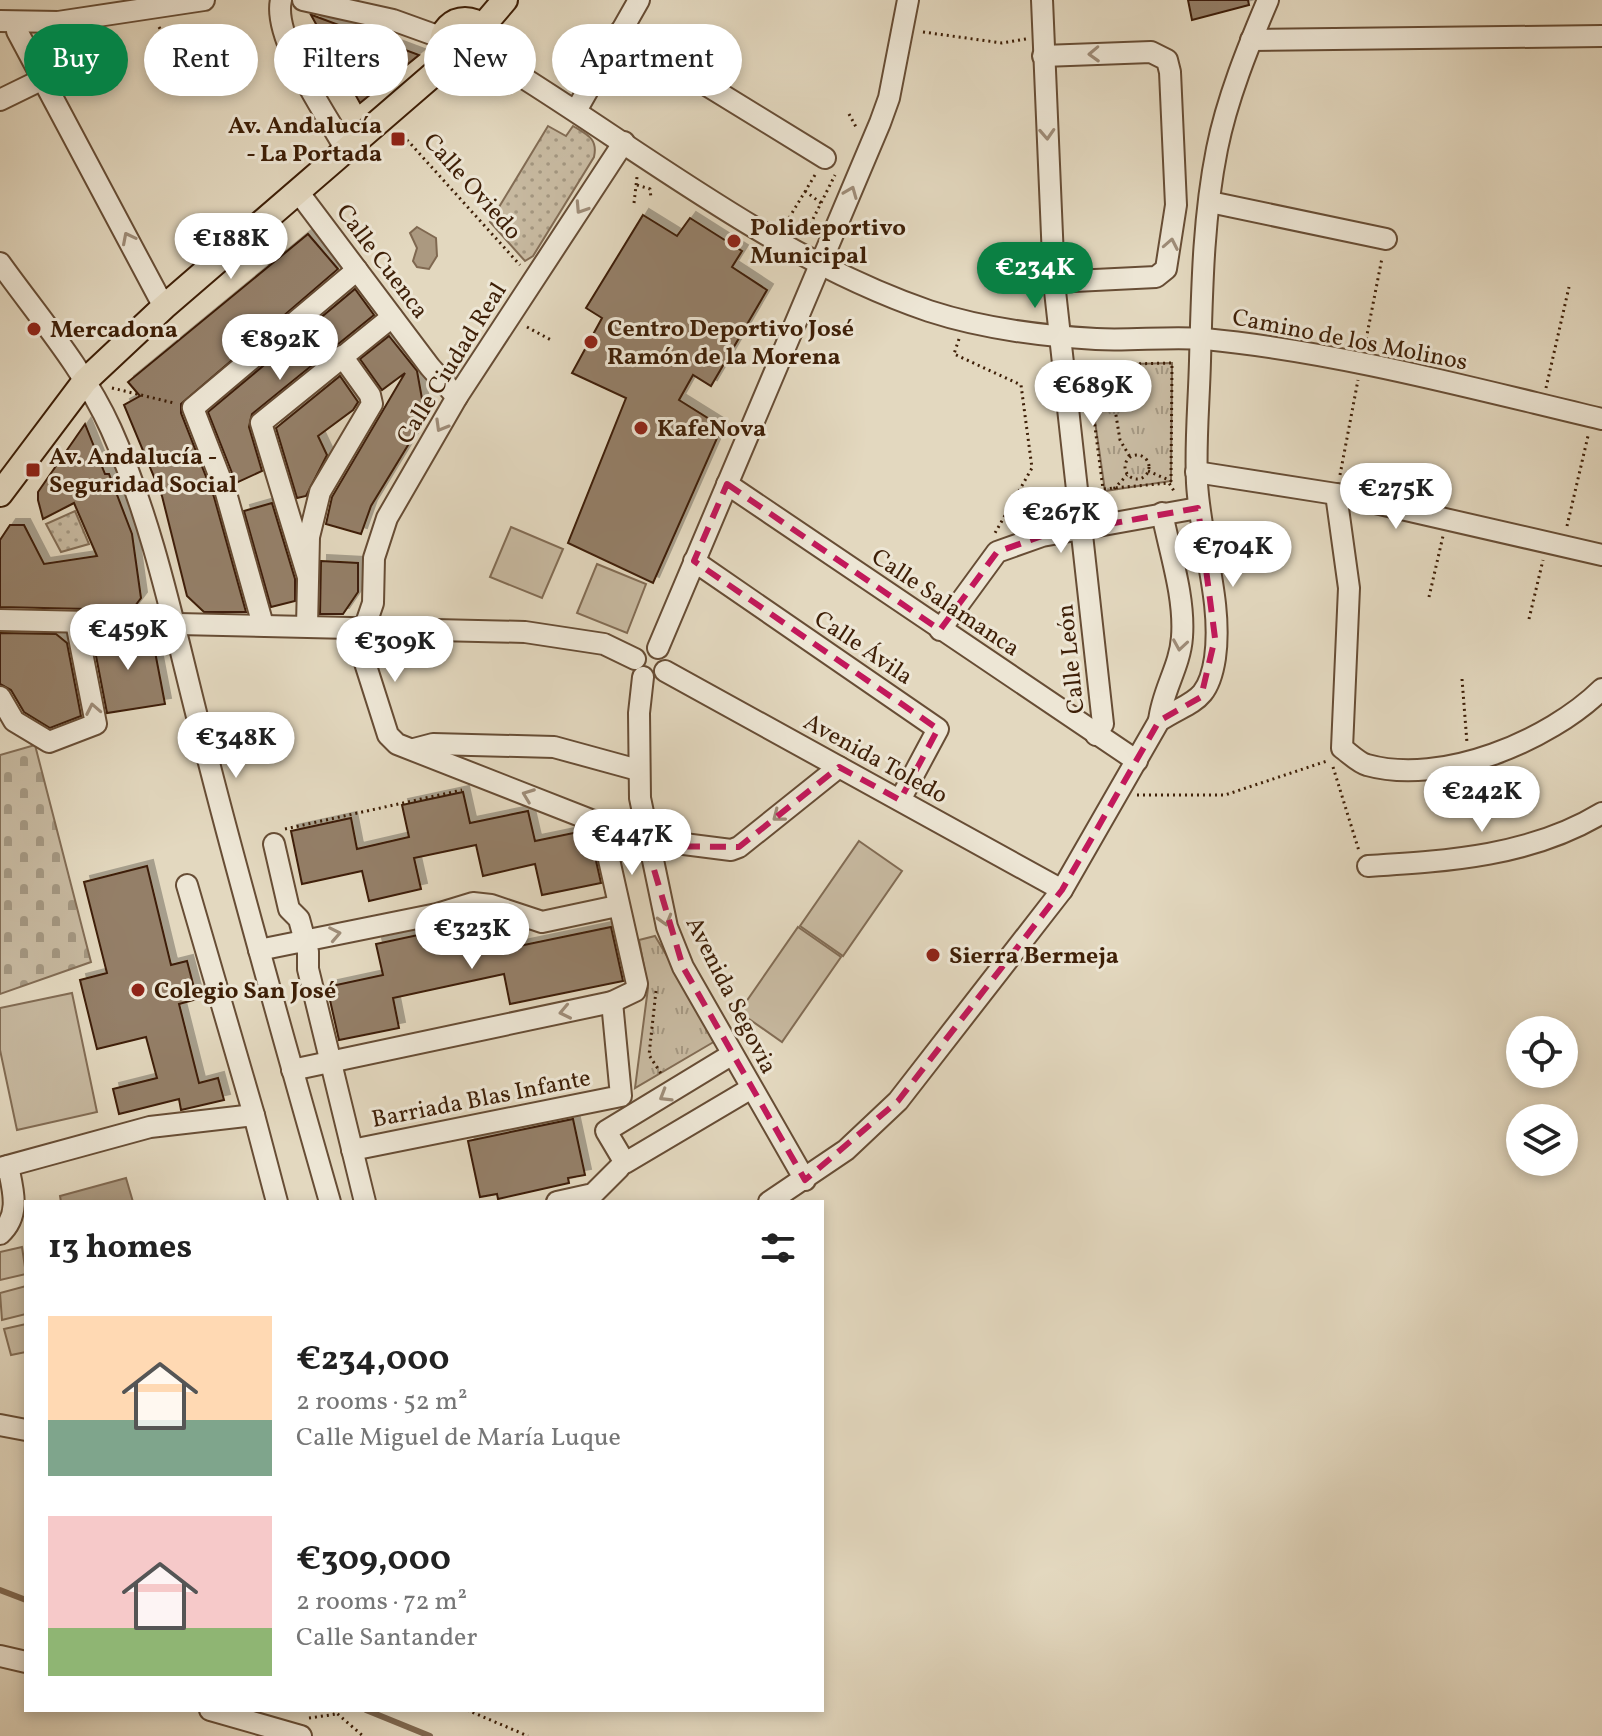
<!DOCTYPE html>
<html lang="en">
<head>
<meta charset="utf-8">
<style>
	:root { --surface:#fff; --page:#f2f2f2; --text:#222; --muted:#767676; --accent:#0b8043 }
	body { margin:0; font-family:Vollkorn,serif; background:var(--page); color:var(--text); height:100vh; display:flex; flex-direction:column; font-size:30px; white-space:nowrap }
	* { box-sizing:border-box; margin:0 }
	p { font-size:26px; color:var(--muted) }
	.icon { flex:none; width:44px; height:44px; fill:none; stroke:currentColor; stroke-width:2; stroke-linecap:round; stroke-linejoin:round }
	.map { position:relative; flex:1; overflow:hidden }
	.panel { position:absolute; left:24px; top:1200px; width:800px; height:512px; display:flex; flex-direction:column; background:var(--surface); border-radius:0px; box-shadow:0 4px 12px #0003 }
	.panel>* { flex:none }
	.guide { position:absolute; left:24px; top:24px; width:800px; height:72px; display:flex; gap:16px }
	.controls { position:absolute; left:1506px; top:1016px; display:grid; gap:16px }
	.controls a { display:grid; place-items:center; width:72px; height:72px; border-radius:50%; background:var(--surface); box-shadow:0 4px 12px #0003; font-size:40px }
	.price { position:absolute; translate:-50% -68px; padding:0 18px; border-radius:28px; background:#fff; color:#222; font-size:26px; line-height:52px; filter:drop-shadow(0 2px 4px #0008) }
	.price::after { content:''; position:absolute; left:50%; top:48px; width:24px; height:18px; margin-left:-12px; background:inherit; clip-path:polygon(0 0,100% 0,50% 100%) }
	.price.selected { background:var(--accent); color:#fff }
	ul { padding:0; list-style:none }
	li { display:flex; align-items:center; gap:24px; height:200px; padding:0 24px }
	li span { display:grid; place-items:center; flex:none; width:224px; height:160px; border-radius:0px; color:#555 }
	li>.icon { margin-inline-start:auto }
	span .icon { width:96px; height:96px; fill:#fffc; stroke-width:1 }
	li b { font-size:34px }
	h2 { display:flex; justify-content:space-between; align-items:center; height:96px; padding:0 24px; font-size:34px }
	.tag { padding:0 28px; border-radius:36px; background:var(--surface); box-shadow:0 4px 12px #0003; font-size:28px; line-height:72px }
	.tag.selected { background:var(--accent); color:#fff }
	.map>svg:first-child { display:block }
	.grass { fill:#c7b9a0; stroke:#826c54; stroke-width:2 }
	.cemetery { fill:url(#cemetery-stones); stroke:#826c54; stroke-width:2 }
	.park { fill:url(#park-tufts); stroke:#826c54; stroke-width:2 }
	.garden { fill:url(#garden-dots); stroke:#826c54; stroke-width:2 }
	.water { fill:#ab9980; stroke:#7f6850; stroke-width:2 }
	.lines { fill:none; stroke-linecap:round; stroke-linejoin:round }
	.stream { stroke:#7f6850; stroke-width:6 }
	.building { fill:#947f67; stroke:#3e1f07; stroke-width:2; filter:url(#shadow) }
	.minor-casing { stroke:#674d35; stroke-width:24 }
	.major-casing { stroke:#3e1f07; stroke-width:28 }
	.path { stroke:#3e1f07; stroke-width:3; stroke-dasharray:2 4; stroke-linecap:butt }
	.minor { stroke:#ede6d5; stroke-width:20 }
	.major { stroke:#e3d8bf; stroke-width:24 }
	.oneway { stroke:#9e8c78 }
	.marked { fill:none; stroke:#c2185b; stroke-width:6; stroke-dasharray:16 10; stroke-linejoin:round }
	.poi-dot { fill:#8f2418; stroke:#ede6d5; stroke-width:3 }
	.labels { text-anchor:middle; stroke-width:6; stroke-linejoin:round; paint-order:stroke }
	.poi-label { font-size:24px; font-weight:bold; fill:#3e1f07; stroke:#ede6d5; text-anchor:start }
	.street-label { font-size:24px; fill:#3e1f07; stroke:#ede6d5 }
</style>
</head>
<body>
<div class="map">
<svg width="1602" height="1736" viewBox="0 0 1602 1736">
	<defs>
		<pattern id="cemetery-stones" width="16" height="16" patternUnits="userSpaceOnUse" patternTransform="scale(2)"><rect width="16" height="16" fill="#c7b9a0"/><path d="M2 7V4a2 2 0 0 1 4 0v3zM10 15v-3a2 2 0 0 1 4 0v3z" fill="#a39680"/></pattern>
		<pattern id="park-tufts" width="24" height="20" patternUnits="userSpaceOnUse" patternTransform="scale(2)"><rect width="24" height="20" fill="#c7b9a0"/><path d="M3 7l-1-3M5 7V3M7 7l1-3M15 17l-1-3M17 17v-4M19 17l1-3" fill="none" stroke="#a39680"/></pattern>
		<pattern id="garden-dots" width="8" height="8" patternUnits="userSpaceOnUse" patternTransform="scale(2)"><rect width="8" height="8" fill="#c7b9a0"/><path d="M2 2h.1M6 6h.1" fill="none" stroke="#a39680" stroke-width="1.8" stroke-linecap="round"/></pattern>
		<filter id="shadow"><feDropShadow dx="6" dy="-6" stdDeviation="0" flood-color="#0004"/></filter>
	</defs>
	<rect width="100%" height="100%" fill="#e3d8bf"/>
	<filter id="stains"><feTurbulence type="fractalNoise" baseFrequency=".0025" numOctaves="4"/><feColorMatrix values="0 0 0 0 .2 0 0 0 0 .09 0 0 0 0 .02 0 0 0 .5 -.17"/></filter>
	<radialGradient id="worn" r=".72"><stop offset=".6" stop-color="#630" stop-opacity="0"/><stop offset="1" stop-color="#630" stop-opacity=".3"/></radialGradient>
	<!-- grass -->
	<g class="grass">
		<path d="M 511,527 L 563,549 L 542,598 L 490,577 Z"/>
		<path d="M 597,564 L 646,584 L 627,633 L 577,613 Z"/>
		<path d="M 859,841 L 902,871 L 843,956 L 800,926 Z"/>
		<path d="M 798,927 L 841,957 L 782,1042 L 739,1012 Z"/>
		<path d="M 72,993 L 97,1112 L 17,1130 L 0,1050 L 0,1008 Z"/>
		<path d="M 22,1247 L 26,1274 L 0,1280 L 0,1252 Z"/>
		<path d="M 26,1286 L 26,1314 L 2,1320 L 0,1293 Z"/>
		<path d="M 26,1324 L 26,1352 L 11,1355 L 4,1329 Z"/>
	</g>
	<!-- cemetery -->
	<path class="cemetery" d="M 35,745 L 91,962 L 0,994 L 0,755 Z"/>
	<!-- park -->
	<g class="park">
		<path d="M 1172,363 L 1171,481 L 1105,491 L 1087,365 Z"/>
		<path d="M 655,936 L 717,1040 L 635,1088 L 648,988 L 639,940 Z"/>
	</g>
	<!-- garden -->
	<g class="garden">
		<path d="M 548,126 L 566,136 L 573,126 C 588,135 598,139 594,157 L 533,256 L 525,261 L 490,222 Z"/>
		<path d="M 75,511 L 89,544 L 61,552 L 46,524 Z"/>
	</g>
	<!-- water -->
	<g class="water">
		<path d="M 417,227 L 436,238 L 437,256 L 429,269 L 417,267 L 413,261 L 417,248 L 410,233 Z"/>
		<path d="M 126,1178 L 133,1202 L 61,1202 L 60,1196 Z"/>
	</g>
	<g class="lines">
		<!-- stream -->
		<g class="stream">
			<path d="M 0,1590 L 26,1600"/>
			<path d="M 366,1710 L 430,1736"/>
		</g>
	</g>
	<!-- building -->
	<g class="building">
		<path d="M 1188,0 L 1248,0 L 1249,5 L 1192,20 Z"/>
		<path d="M 311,15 L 312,15 L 419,55 L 360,103 Z"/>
		<path d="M 643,215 L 677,236 L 690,218 L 742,251 L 732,267 L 767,290 L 711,386 L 693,375 L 679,400 L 722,427 L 653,583 L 568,543 L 626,398 L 572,373 L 602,318 L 586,308 Z"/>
		<path d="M 308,234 L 338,269 L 181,404 L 181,413 L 214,497 L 246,612 L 204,612 L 187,596 L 162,496 L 124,405 L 140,396 L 128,382 Z"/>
		<path d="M 355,289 L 374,315 L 252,414 L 249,427 L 262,471 L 236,483 L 208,412 Z"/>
		<path d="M 389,336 L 417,371 L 424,410 L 416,432 L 371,506 L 361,534 L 326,524 L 332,497 L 405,373 L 382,390 L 360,359 Z"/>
		<path d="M 340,376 L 358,402 L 353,410 L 318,436 L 327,455 L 306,496 L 297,498 L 276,428 Z"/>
		<path d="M 85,424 L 105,474 L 109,474 L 132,534 L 141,598 L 132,610 L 0,607 L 0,540 L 10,525 L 24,525 L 44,564 L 97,556 L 74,503 L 43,519 L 38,500 L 38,492 Z"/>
		<path d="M 272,503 L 295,579 L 295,601 L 271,607 L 244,511 Z"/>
		<path d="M 321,561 L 358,563 L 358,592 L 343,614 L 320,614 Z"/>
		<path d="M 0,633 L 56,634 L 67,643 L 81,716 L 50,728 L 24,712 L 11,690 L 0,684 Z"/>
		<path d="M 92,635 L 152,636 L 165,704 L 107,713 Z"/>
		<path d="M 463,792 L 470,823 L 528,811 L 535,841 L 583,831 L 590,834 L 601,883 L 542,895 L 535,864 L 483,876 L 476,845 L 414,858 L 421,889 L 369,901 L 362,871 L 302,884 L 291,831 L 351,818 L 357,849 L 409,837 L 402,805 Z"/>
		<path d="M 147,866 L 171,965 L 187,961 L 197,999 L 179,1004 L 199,1083 L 218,1078 L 224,1100 L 181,1110 L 179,1099 L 119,1114 L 113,1089 L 157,1078 L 146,1037 L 97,1049 L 80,980 L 107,973 L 84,882 Z"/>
		<path d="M 493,919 L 500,950 L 611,927 L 623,981 L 510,1004 L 504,974 L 393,998 L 399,1028 L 339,1040 L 327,987 L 383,975 L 376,944 Z"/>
		<path d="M 573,1119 L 585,1175 L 568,1178 L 569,1183 L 520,1194 L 498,1199 L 497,1194 L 480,1197 L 468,1141 Z"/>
	</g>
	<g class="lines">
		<!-- minor casing -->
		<g class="minor-casing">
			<g id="minor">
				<path d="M 281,0 C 272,38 327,115 346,150"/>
				<path d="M 303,0 L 393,20 L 443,38"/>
				<path d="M 1042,0 L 1054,282 L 1103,724 L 1096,735"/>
				<path d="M 0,21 L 58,22 L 204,0"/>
				<path d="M 18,23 L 17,31 L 164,307"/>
				<path d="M 620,32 L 825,158"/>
				<path d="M 1251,40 L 1602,36"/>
				<path d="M 485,54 C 630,141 768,256 929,311 C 981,328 1042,336 1096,339 C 1132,341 1169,336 1205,339 C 1339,352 1471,388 1602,419"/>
				<path d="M 1043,56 L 1151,52 L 1167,60 L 1170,72 L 1176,205 L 1166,269 L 1156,277 L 1054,282"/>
				<path d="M 0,100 L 43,79"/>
				<path d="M 577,109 L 639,0"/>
				<path d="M 299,193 L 430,367 L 457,397"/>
				<path d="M 1210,202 L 1386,239"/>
				<path d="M 0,263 C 38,316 84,369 111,429 C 158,534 178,648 208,759 C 246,907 288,1055 330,1202"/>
				<path d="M 1196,472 L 1336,494 L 1602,555"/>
				<path d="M 727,484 L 1137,761"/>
				<path d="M 1336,494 L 1349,588 L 1342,748 C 1349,753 1359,763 1367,765 C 1442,786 1549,741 1602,689"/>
				<path d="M 694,561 L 938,729 L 900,800"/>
				<path d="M 308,577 L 261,423 L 392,317"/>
				<path d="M 0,620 L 525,632 L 604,644 L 635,659"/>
				<path d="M 263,625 L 226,493 L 193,408 L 357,270"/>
				<path d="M 307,626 L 309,537 L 320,492 L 372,404 L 370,395 L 342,356"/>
				<path d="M 940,630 L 997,552 L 1042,536 L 1198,508"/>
				<path d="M 658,648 L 880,123 L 889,98 L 908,0"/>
				<path d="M 665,671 L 1062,890"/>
				<path d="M 643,677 L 639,713 L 640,798 L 667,927 L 683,967 L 805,1180"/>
				<path d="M 0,697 L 14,721 L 49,742 L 96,724 L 76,622"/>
				<path d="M 1159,721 C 1162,691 1180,667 1182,637 C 1185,597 1170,553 1162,513"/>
				<path d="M 414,749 L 433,744 L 554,747 L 638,770"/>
				<path d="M 274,844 L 289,909 L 299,919 L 308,952 L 308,969 L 365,1202"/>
				<path d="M 647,846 L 676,843 L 731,850 L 739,847 L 839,767"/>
				<path d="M 1368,866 C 1449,861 1531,856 1602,813"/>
				<path d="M 187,885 L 254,1115"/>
				<path d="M 259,950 L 437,914 L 473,903 L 491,905 L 542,922 L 617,906"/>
				<path d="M 731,1055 L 606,1131 L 625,1163 L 750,1089"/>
				<path d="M 292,1070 L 612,1002 L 635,991 L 637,984 L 601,824 L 397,744 L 388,735 L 359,644 L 373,603 L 374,558 L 387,518 L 457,397 L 624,142"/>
				<path d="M 352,1150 L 621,1096 L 612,1002"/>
				<path d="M 0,1168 L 150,1127 L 254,1115 L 277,1202"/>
				<path d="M 557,1202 L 593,1194 L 619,1168"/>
				<path d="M 769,1202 L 846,1150 L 898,1101 L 1062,890 L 1159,721 C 1191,700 1208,704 1215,658 C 1223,601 1200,540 1197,483 C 1195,443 1199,402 1200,361 C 1202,290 1203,219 1217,149 C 1227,99 1248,47 1268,0"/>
				<path d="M 0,1234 C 21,1215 13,1190 8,1166"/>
				<path d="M 0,1425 L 26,1430"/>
				<path d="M 0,1656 L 26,1662"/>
				<path d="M 210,1710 L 301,1736"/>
			</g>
		</g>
		<!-- major casing -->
		<g class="major-casing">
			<g id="major">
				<circle cx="465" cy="43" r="23"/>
				<path d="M 482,27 L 505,0"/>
				<path d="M 0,494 L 85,381 L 164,307 L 450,60"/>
			</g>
		</g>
		<!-- path -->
		<g class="path">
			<path d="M 159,27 L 189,79"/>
			<path d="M 923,32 L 1002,43 L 1026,39"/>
			<path d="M 849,114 L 856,127"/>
			<path d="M 399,131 L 520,265"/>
			<path d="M 637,185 L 650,189 L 651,198"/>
			<path d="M 805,191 L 821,203"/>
			<path d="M 634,203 L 637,177"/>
			<path d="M 786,223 L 815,175"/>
			<path d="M 805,235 L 835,175"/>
			<path d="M 527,327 L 551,340"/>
			<path d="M 959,339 L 954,354 L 1021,385 L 1032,468 L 995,533"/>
			<path d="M 1365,345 L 1382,258"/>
			<path d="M 1104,365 L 1113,394"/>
			<path d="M 112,388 L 174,403"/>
			<path d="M 1546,388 L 1569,287"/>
			<circle cx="1115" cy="398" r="5"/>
			<path d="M 1114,403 L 1120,440 L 1130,457"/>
			<circle cx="1137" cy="467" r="12"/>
			<path d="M 1148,471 L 1171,481 L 1172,363 L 1087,365 L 1103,489 L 1169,483 L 1174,491"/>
			<path d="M 1340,475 L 1358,380"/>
			<path d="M 1114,489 L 1127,475"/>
			<path d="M 1100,506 L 1105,491"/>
			<path d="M 1567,526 L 1588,436"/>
			<path d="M 1429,597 L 1443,536"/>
			<path d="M 1529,619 L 1543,560"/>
			<path d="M 1462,679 L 1467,743"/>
			<path d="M 1333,767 L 1359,851"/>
			<path d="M 1137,795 L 1225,795 L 1327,761"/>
			<path d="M 285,829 L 462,790"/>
			<path d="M 656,991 L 649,1055 L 662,1075"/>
			<path d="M 333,1710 L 363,1736"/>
			<path d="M 467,1710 L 528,1736"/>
			<path d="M 309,1718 L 337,1714"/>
		</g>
		<!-- minor -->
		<use href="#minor" class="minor"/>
		<!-- major -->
		<use href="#major" class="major"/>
	</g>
	<!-- one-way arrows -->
	<defs><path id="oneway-chevron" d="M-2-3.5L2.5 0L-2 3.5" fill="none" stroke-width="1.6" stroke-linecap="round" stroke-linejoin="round" transform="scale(2)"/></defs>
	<g class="oneway">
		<use href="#oneway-chevron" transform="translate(1094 54) rotate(178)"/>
		<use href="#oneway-chevron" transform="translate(1047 134) rotate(87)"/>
		<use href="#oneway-chevron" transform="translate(851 192) rotate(-68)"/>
		<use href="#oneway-chevron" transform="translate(581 208) rotate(123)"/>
		<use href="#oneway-chevron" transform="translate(128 238) rotate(-117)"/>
		<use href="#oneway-chevron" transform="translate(1171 244) rotate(-79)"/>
		<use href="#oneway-chevron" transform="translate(441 426) rotate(120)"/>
		<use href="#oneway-chevron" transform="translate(1180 645) rotate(99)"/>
		<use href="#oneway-chevron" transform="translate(93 709) rotate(-101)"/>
		<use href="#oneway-chevron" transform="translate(528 795) rotate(-159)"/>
		<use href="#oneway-chevron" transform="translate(778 816) rotate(142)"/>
		<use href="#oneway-chevron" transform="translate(665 920) rotate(74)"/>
		<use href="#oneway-chevron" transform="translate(335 934) rotate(-11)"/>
		<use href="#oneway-chevron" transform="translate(565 1012) rotate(168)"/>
		<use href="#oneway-chevron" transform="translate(665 1096) rotate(149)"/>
	</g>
	<!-- marked area -->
	<path class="marked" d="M 727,484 L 940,630 L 997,552 L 1042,536 L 1198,508 L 1215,638 L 1201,697 L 1159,721 L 1062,890 L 898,1101 L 805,1180 L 683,967 L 647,846 L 739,847 L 839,767 L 900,800 L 938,729 L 694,561 Z"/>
	<!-- markers -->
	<g class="poi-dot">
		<rect x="390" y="131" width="16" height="16" rx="4"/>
		<circle cx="734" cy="241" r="8"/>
		<circle cx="34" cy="329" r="8"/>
		<circle cx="591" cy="342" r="8"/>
		<circle cx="641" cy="428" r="8"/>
		<rect x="25" y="462" width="16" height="16" rx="4"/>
		<circle cx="933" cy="955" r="8"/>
		<circle cx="138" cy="990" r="8"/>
	</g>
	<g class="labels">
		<!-- poi labels -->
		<g class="poi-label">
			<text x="382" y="133" text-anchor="end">Av. Andalucía<tspan x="382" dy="28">- La Portada</tspan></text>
			<text x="750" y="235">Polideportivo<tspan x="750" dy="28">Municipal</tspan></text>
			<text x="607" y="336">Centro Deportivo José<tspan x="607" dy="28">Ramón de la Morena</tspan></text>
			<text x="50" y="337">Mercadona</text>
			<text x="657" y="436">KafeNova</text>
			<text x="49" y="464">Av. Andalucía -<tspan x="49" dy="28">Seguridad Social</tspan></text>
			<text x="949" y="963">Sierra Bermeja</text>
			<text x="154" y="998">Colegio San José</text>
		</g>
		<!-- street labels -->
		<g class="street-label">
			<text transform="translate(473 186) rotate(48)" y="8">Calle Oviedo</text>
			<text transform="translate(383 261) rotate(53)" y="8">Calle Cuenca</text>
			<text transform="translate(1350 339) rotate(11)" y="8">Camino de los Molinos</text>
			<text transform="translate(451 363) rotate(-58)" y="8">Calle Ciudad Real</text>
			<text transform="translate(946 602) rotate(34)" y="8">Calle Salamanca</text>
			<text transform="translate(864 647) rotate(34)" y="8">Calle Ávila</text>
			<text transform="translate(1070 659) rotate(-96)" y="8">Calle León</text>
			<text transform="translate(876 758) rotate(29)" y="8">Avenida Toledo</text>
			<text transform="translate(732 995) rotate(63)" y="8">Avenida Segovia</text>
			<text transform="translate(481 1098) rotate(-11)" y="8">Barriada Blas Infante</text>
		</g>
	</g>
	<rect width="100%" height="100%" filter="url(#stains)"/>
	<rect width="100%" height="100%" fill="url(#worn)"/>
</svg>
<div class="controls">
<a><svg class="icon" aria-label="locate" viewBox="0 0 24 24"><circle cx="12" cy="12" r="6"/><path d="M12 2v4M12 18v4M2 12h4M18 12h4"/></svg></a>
<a><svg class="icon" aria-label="layers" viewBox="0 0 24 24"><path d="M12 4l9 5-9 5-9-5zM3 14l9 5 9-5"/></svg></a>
</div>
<b class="price" style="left:231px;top:281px">€188K</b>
<b class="price selected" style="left:1035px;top:310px">€234K</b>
<b class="price" style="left:280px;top:382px">€892K</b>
<b class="price" style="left:1093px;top:428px">€689K</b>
<b class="price" style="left:1396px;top:531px">€275K</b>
<b class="price" style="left:1061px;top:555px">€267K</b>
<b class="price" style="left:1233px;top:589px">€704K</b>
<b class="price" style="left:128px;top:672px">€459K</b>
<b class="price" style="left:395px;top:684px">€309K</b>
<b class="price" style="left:236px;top:780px">€348K</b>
<b class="price" style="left:1482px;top:834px">€242K</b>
<b class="price" style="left:632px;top:877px">€447K</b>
<b class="price" style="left:472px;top:971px">€323K</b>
<div class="guide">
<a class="tag selected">Buy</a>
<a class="tag">Rent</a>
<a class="tag">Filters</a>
<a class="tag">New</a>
<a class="tag">Apartment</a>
</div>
<section class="panel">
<h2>13 homes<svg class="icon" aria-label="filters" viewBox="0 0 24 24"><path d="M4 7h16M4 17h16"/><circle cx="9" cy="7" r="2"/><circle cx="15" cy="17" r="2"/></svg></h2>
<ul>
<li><span style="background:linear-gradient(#ffd9b3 65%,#7fa58c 0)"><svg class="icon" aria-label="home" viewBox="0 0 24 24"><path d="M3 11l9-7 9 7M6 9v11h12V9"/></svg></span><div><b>€234,000</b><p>2 rooms · 52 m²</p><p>Calle Miguel de María Luque</p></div></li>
<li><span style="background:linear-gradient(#f6c9c9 70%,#8fb573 0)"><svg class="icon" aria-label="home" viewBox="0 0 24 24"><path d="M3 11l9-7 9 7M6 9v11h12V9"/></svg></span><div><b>€309,000</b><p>2 rooms · 72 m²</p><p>Calle Santander</p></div></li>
</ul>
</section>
</div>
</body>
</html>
